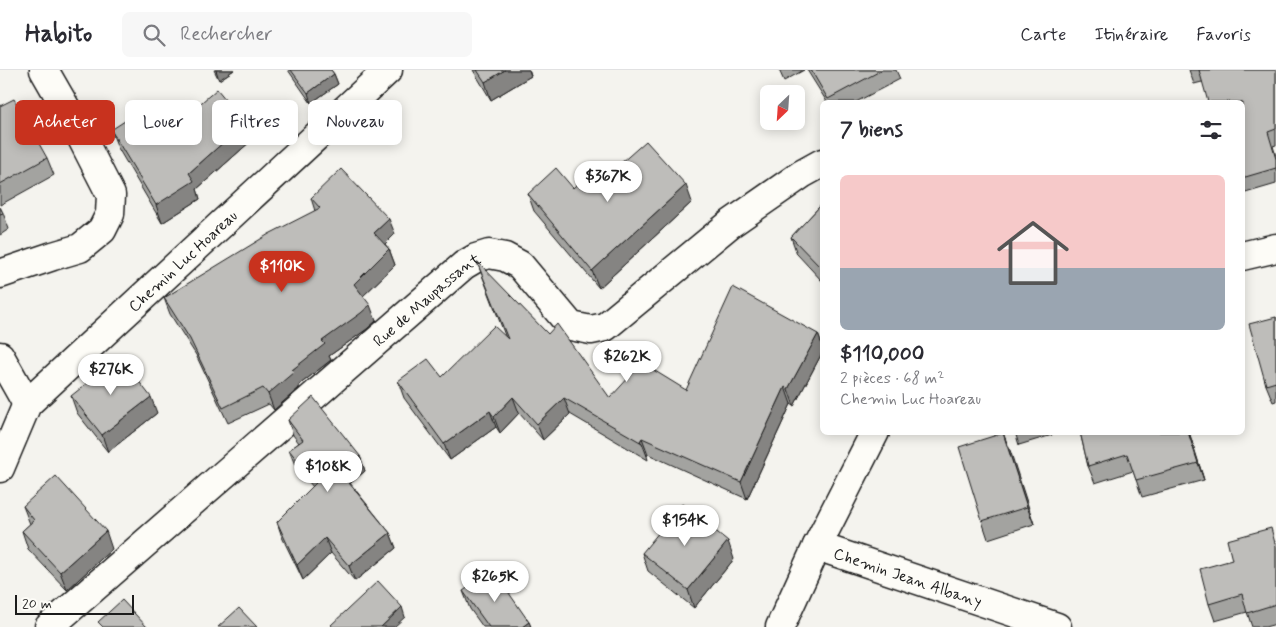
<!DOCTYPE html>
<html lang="fr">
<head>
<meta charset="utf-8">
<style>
	:root { --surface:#fff; --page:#f7f7f7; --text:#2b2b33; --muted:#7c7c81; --line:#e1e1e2; --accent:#c8321e }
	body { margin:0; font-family:Mynerve,sans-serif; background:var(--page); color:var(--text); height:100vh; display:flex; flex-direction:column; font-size:19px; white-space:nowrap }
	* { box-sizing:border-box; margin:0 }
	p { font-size:16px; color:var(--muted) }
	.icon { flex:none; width:28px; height:28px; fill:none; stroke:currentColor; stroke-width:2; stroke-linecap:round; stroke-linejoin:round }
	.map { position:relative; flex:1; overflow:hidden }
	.sheet { position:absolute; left:820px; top:30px; width:425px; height:335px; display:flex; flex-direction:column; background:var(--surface); border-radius:8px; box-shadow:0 2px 12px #0003 }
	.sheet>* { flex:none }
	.banner { position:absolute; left:15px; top:30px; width:475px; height:45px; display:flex; gap:10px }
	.needle { width:32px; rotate:205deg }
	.tools { position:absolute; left:760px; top:15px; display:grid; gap:10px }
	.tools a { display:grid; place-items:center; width:45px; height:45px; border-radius:8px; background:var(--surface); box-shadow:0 2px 12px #0003; font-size:25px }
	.scale { position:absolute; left:15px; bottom:12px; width:119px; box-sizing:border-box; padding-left:5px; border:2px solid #1c1c1c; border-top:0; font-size:14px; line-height:18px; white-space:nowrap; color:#1c1c1c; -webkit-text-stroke:4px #fdfcf7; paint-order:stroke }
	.price { position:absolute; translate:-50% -42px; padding:0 11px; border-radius:18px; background:#fff; color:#222; font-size:16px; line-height:32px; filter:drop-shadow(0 1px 2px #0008) }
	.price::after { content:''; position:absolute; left:50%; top:30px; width:15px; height:11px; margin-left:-8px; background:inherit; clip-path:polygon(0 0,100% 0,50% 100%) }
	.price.active { background:var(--accent); color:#fff }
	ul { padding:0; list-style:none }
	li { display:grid; align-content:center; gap:10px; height:265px; padding:0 20px }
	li+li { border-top:1px solid var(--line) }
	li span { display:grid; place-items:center; height:155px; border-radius:8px; color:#555 }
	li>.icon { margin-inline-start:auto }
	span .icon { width:90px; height:90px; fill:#fffc; stroke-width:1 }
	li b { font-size:21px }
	h2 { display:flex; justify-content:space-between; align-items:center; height:60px; padding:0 20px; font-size:21px }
	.pill { padding:0 18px; border-radius:8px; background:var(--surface); box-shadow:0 2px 12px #0003; font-size:18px; line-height:45px }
	.pill.active { background:var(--accent); color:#fff }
	header { display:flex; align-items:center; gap:30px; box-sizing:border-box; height:70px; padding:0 25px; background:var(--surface); border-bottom:1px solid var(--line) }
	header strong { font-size:24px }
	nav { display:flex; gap:28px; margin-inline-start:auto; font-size:18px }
	.search { width:350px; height:45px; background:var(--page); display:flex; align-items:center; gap:12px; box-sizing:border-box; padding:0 18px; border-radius:8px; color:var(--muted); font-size:19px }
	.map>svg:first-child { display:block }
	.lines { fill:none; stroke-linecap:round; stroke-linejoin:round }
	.minor-casing { stroke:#1c1c1c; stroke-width:31 }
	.major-casing { stroke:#1c1c1c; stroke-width:31 }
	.minor { stroke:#fdfcf7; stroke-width:28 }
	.major { stroke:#fdfcf7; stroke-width:28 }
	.wall { fill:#a3a3a0; stroke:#1c1c1c }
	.shaded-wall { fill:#858482; stroke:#1c1c1c }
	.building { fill:#bebdba; stroke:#1c1c1c }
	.labels { text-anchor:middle; stroke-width:5; stroke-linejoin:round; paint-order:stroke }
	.street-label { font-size:16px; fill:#1c1c1c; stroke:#fdfcf7 }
</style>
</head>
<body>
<header>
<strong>Habito</strong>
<div class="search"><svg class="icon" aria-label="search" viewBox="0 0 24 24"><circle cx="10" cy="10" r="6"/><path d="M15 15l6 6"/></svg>Rechercher</div>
<nav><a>Carte</a><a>Itinéraire</a><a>Favoris</a></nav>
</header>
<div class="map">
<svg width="1276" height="557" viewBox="0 0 1276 557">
	<rect width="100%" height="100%" fill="#f4f3ee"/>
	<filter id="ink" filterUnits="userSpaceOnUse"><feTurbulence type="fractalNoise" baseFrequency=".02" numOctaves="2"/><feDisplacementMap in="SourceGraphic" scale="10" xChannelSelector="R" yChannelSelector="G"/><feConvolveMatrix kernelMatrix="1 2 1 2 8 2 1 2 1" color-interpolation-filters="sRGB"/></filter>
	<g filter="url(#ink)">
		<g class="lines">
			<!-- minor casing -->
			<g class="minor-casing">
				<g id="minor">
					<path d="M 0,204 L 53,186 L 80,178 L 102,160 L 110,144 L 111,125 L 71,47 L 44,0"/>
					<path d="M 0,286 L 27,334"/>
					<path id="s1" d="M 0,398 L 27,334 L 388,0"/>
					<path id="s2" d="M 817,476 L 1057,557"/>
					<path id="s3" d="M 49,557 L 464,195 L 476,188 L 489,184 L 505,187 L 520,195 L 571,256 L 591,260 L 605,257 L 730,154 L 802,104 L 822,93"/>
				</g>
			</g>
			<!-- major casing -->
			<g class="major-casing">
				<g id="major">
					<path d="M 1242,186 L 1276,178"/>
					<path d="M 780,557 L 817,476 L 875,362"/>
				</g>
			</g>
			<!-- minor -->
			<use href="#minor" class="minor"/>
			<!-- major -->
			<use href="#major" class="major"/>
		</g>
		<!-- wall -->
		<g class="wall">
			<path d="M 214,0 L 234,0 L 219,10 Z"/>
			<path d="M 288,0 L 331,0 L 334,4 L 338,14 L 311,33 Z"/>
			<path d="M 473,0 L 529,0 L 531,6 L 491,30 Z"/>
			<path d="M 779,0 L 804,0 L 784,11 Z"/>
			<path d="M 807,0 L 896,0 L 900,9 L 856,32 L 827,32 Z"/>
			<path d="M 1189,0 L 1276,0 L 1276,75 L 1273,76 L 1276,86 L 1276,114 L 1242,124 L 1242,32 L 1202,12 L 1194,14 Z"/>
			<path d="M 0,36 L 47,88 L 54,105 L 0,135 Z"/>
			<path d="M 111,60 L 165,64 L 252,70 L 197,119 L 200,129 L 162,153 L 118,78 Z"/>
			<path d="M 603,109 L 692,132 L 599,218 L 534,141 L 528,124 L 573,118 Z"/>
			<path d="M 311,128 L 395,164 L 385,174 L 389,179 L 395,195 L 363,226 L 376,251 L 367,259 L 329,286 L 331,290 L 299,315 L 299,318 L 274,340 L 269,334 L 228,353 L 196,285 L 170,244 L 164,228 L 315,141 Z"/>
			<path d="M 822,134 L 822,211 L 797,184 L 791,167 Z"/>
			<path d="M 0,137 L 3,143 L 9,159 L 0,165 Z"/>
			<path d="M 477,192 L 610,328 L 686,320 L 818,264 L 822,275 L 822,283 L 794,336 L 791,334 L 747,429 L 648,384 L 647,386 L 648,390 L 570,344 L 543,370 L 519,343 L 500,363 L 496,357 L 450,390 L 404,328 L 398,311 L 442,307 L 506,268 Z"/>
			<path d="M 1276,247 L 1276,331 L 1273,332 L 1266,315 Z"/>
			<path d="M 71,326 L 157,343 L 108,382 L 77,343 Z"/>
			<path d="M 288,350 L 360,386 L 365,401 L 350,413 L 390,463 L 396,478 L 355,511 L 331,483 L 303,510 L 282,467 L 277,452 L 313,417 L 295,395 L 289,380 L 299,373 L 293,365 Z"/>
			<path d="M 1015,362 L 1051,362 L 1052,365 L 1019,375 Z"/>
			<path d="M 1080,362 L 1189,362 L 1204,410 L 1142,427 L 1133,401 L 1095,413 L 1088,396 Z"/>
			<path d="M 1003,363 L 1034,454 L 988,469 L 982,451 Z"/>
			<path d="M 23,436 L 112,479 L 67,520 L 28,479 L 22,461 L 30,454 Z"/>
			<path d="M 1276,472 L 1276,554 L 1265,557 L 1252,557 L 1247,542 L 1215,551 L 1209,534 L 1232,490 Z"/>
			<path d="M 642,483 L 734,489 L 694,538 L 648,501 Z"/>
			<path d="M 463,521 L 529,552 L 531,557 L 483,557 L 470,539 Z"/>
		</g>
		<!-- shaded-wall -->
		<g class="shaded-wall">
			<path d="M 216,0 L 234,0 L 219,10 Z"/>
			<path d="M 505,0 L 529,0 L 531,6 L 491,30 L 485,12 Z"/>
			<path d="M 334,4 L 338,14 L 311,33 L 308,23 Z"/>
			<path d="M 245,53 L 252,70 L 197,119 L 200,129 L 162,153 L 156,135 L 189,103 Z"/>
			<path d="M 686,115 L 692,132 L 599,218 L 592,201 Z"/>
			<path d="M 389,149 L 395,164 L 380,179 L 374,163 Z"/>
			<path d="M 389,179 L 395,195 L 360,229 L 354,214 Z"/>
			<path d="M 370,235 L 376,251 L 367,259 L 329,286 L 331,290 L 299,315 L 299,318 L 274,340 L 268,324 L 322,271 Z"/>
			<path d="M 818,264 L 822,275 L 822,283 L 794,336 L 788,319 Z"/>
			<path d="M 785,317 L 791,334 L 747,429 L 741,412 Z"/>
			<path d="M 151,327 L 157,343 L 108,382 L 102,365 Z"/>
			<path d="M 513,327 L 519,343 L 500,363 L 494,347 Z"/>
			<path d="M 564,328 L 570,344 L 543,370 L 537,354 Z"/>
			<path d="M 490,341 L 496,357 L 450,390 L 444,374 Z"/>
			<path d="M 1188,362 L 1189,362 L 1204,410 L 1198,393 Z"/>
			<path d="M 1003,363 L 1010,380 L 1034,454 L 1027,437 Z"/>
			<path d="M 642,368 L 648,384 L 647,386 L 642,373 L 640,371 Z"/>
			<path d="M 360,386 L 365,401 L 346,417 L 340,402 Z"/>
			<path d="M 106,461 L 112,479 L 67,520 L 60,502 Z"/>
			<path d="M 390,463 L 396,478 L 355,511 L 349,496 Z"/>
			<path d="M 325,468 L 331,483 L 303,510 L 297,495 Z"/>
			<path d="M 728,471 L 734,489 L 694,538 L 688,520 Z"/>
			<path d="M 402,537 L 405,547 L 394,557 L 381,557 Z"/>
			<path d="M 529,552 L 531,557 L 522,557 Z"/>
		</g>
		<!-- building -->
		<g class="building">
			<path d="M 291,0 L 331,0 L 334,4 L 308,23 Z"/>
			<path d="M 477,0 L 505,0 L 485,12 Z"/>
			<path d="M 811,0 L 882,0 L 828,29 Z"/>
			<path d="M 1199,0 L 1276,0 L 1276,59 L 1268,62 L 1276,89 L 1276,98 L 1242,108 L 1242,32 L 1208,32 Z"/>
			<path d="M 217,19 L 245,53 L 189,103 L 194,111 L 156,135 L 111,60 L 148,36 L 165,64 Z"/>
			<path d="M 14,29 L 47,88 L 0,114 L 0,36 Z"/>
			<path d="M 646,71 L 686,115 L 592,201 L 528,124 L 556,98 L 573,118 L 594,99 L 603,109 Z"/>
			<path d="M 341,99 L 389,149 L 374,163 L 389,179 L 354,214 L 370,235 L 361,243 L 322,271 L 325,274 L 292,300 L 294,302 L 268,324 L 263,318 L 223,338 L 190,269 L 164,228 L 269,164 L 320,138 L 311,128 Z"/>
			<path d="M 822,134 L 822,197 L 821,198 L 791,167 Z"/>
			<path d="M 0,137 L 3,143 L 0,144 Z"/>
			<path d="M 477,192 L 478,192 L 548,264 L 557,254 L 610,328 L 642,293 L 686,320 L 733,217 L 818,264 L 788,319 L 785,317 L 741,412 L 642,368 L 640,371 L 642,373 L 564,328 L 537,354 L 513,327 L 494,347 L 490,341 L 444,374 L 398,311 L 428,289 L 442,307 L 494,256 L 508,269 Z"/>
			<path d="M 1276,247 L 1276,312 L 1266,315 L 1249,254 Z"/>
			<path d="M 120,287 L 151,327 L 102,365 L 71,326 Z"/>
			<path d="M 313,327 L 360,386 L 340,402 L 390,463 L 349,496 L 325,468 L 297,495 L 277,452 L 316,413 L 289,380 L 303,370 L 288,350 Z"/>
			<path d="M 1015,362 L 1024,362 L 1016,365 Z"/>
			<path d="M 1080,362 L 1188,362 L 1198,393 L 1136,410 L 1127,384 L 1088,396 Z"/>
			<path d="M 1003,363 L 1027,437 L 982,451 L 959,377 Z"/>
			<path d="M 56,406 L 106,461 L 60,502 L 22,461 L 34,450 L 23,436 Z"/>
			<path d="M 682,434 L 728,471 L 688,520 L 642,483 Z"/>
			<path d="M 1271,458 L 1276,477 L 1276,534 L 1247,543 L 1242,524 L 1209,534 L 1200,499 L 1232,490 L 1227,470 Z"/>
			<path d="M 493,500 L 529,552 L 522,557 L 489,557 L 463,521 Z"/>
			<path d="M 378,511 L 402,537 L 381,557 L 333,557 L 331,555 Z"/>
			<path d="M 122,530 L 147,557 L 103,557 L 98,552 Z"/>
			<path d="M 239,538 L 257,557 L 218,557 Z"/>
		</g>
	</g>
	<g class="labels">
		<!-- street labels -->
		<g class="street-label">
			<text dy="6" stroke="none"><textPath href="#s1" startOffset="281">Chemin Luc Hoareau</textPath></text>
			<text dy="6" stroke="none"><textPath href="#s3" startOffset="500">Rue de Maupassant</textPath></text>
			<text dy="6" stroke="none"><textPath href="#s2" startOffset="96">Chemin Jean Albany</textPath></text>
		</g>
	</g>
</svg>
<div class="tools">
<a><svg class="needle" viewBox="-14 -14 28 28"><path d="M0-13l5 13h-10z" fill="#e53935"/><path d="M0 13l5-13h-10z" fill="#7c7c81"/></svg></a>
</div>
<div class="scale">20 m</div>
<b class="price" style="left:608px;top:133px">$367K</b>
<b class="price active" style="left:282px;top:223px">$110K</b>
<b class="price" style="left:627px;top:313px">$262K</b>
<b class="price" style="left:111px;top:326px">$276K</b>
<b class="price" style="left:328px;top:423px">$108K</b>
<b class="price" style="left:685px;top:477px">$154K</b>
<b class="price" style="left:495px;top:533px">$265K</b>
<div class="banner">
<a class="pill active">Acheter</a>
<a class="pill">Louer</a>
<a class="pill">Filtres</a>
<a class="pill">Nouveau</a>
</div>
<section class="sheet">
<h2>7 biens<svg class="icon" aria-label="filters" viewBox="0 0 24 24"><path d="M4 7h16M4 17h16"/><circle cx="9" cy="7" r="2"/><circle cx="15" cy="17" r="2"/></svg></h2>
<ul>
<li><span style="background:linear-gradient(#f6c9c9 60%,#9aa5b1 0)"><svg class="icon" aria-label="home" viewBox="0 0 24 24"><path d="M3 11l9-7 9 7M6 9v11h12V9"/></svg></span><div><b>$110,000</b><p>2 pièces · 68 m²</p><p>Chemin Luc Hoareau</p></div></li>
</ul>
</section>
</div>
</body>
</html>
